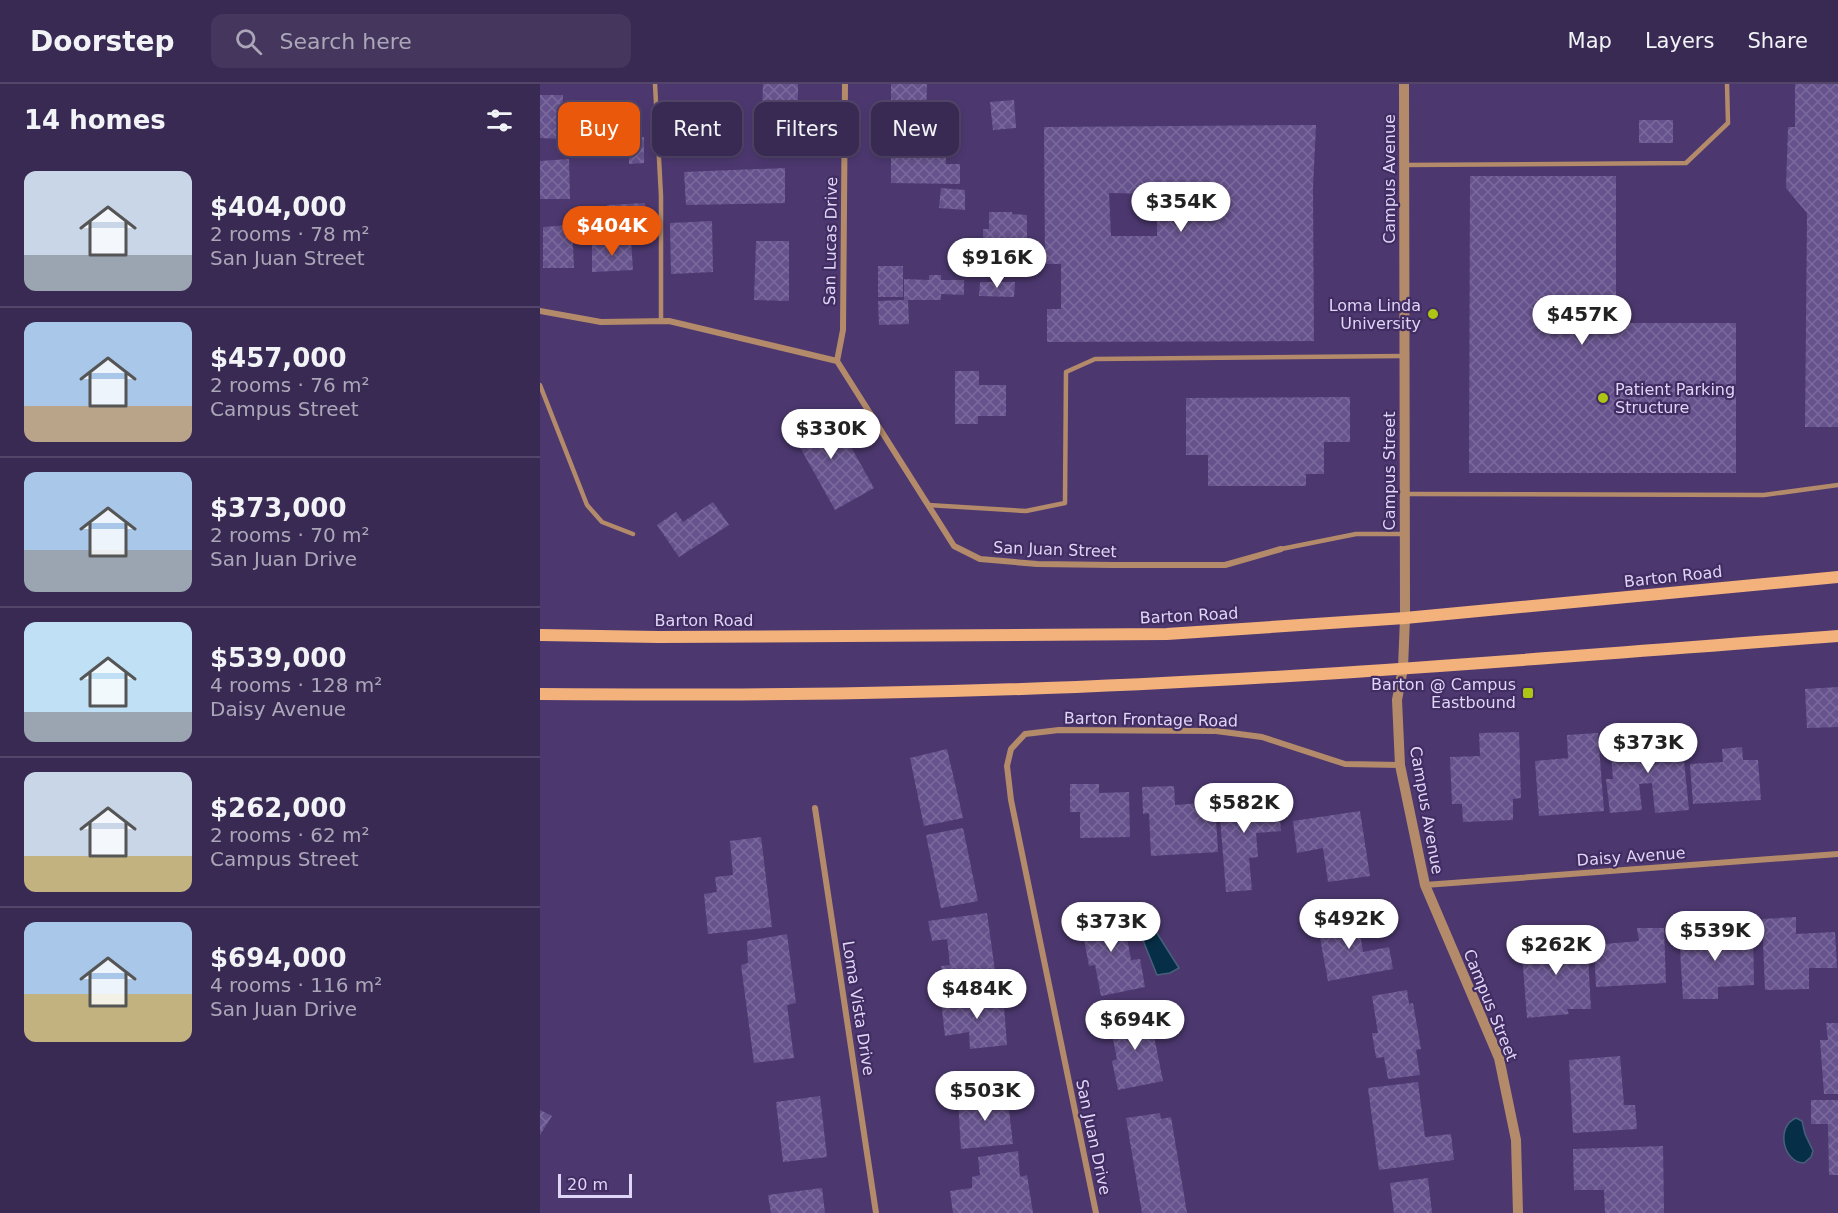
<!DOCTYPE html>
<html lang="en">
<head>
<meta charset="utf-8">
<style>
	:root { --surface:#392a53; --page:#44365d; --text:#f1f3f6; --muted:#aba7b8; --line:#53466a; --accent:#ea580c }
	body { margin:0; font-family:"DejaVu Sans",sans-serif; background:var(--page); color:var(--text); height:100vh; display:flex; flex-direction:column; font-size:22px; white-space:nowrap }
	* { box-sizing:border-box; margin:0 }
	p { font-size:20px; color:var(--muted) }
	.icon { flex:none; width:33px; height:33px; fill:none; stroke:currentColor; stroke-width:2; stroke-linecap:round; stroke-linejoin:round }
	.map { position:relative; flex:1; overflow:hidden }
	.side { display:flex; flex-direction:column; background:var(--surface); width:540px }
	.side>* { flex:none }
	.hud { position:absolute; left:18px; top:18px; width:570px; height:54px; display:flex; gap:12px }
	.scale { position:absolute; left:18px; bottom:15px; width:74px; box-sizing:border-box; padding-left:6px; border:3px solid #dfd5f6; border-top:0; font-size:16px; line-height:21px; white-space:nowrap; color:#dfd5f6; -webkit-text-stroke:4px #422d63; paint-order:stroke }
	.price { position:absolute; translate:-50% -51px; padding:0 14px; border-radius:21px; background:#fff; color:#222; font-size:20px; line-height:39px; filter:drop-shadow(0 2px 3px #0008) }
	.price::after { content:''; position:absolute; left:50%; top:36px; width:18px; height:14px; margin-left:-9px; background:inherit; clip-path:polygon(0 0,100% 0,50% 100%) }
	.price.current { background:var(--accent); color:#fff }
	ul { padding:0; list-style:none }
	li { display:flex; align-items:center; gap:18px; height:150px; padding:0 24px }
	li+li { border-top:2px solid var(--line) }
	li span { display:grid; place-items:center; flex:none; width:168px; height:120px; border-radius:12px; color:#555 }
	li>.icon { margin-inline-start:auto }
	span .icon { width:72px; height:72px; fill:#fffc; stroke-width:1 }
	li b { font-size:26px }
	h2 { display:flex; justify-content:space-between; align-items:center; height:72px; padding:0 24px; font-size:26px }
	.tag { padding:0 21px; border-radius:12px; background:var(--surface); box-shadow:0 3px 9px #0003,0 0 0 2px var(--line); font-size:21px; line-height:54px }
	.tag.current { background:var(--accent); color:#fff }
	header { display:flex; align-items:center; gap:36px; box-sizing:border-box; height:84px; padding:0 30px; background:var(--surface); border-bottom:2px solid var(--line) }
	header strong { font-size:28px }
	nav { display:flex; gap:33px; margin-inline-start:auto; font-size:21px }
	.search { width:420px; height:54px; background:var(--page); display:flex; align-items:center; gap:15px; box-sizing:border-box; padding:0 21px; border-radius:12px; color:var(--muted); font-size:22px }
	main { display:flex; flex:1; min-height:0 }
	.map>svg:first-child { display:block }
	.water { fill:#062f47; stroke:#47617c; stroke-width:1.5 }
	.building { fill:url(#building-cross-hatch); fill-rule:evenodd }
	.lines { fill:none; stroke-linecap:round; stroke-linejoin:round }
	.service { stroke:#b48b6a; stroke-width:4.5 }
	.minor { stroke:#b48b6a; stroke-width:6 }
	.tertiary { stroke:#b48b6a; stroke-width:10 }
	.secondary { stroke:#f3b17c; stroke-width:12 }
	.poi-dot { fill:#acc613; stroke:#422d63; stroke-width:2 }
	.labels { text-anchor:middle; stroke-width:4.5; stroke-linejoin:round; paint-order:stroke }
	.street-label { font-size:16px; fill:#dfd5f6; stroke:#422d63 }
	.poi-label { font-size:16px; fill:#dfd5f6; stroke:#422d63; text-anchor:end }
</style>
</head>
<body>
<header>
<strong>Doorstep</strong>
<div class="search"><svg class="icon" aria-label="search" viewBox="0 0 24 24"><circle cx="10" cy="10" r="6"/><path d="M15 15l6 6"/></svg>Search here</div>
<nav><a>Map</a><a>Layers</a><a>Share</a></nav>
</header>
<main>
<section class="side">
<h2>14 homes<svg class="icon" aria-label="filters" viewBox="0 0 24 24"><path d="M4 7h16M4 17h16"/><circle cx="9" cy="7" r="2"/><circle cx="15" cy="17" r="2"/></svg></h2>
<ul>
<li><span style="background:linear-gradient(#c9d6e8 70%,#9aa5b1 0)"><svg class="icon" aria-label="home" viewBox="0 0 24 24"><path d="M3 11l9-7 9 7M6 9v11h12V9"/></svg></span><div><b>$404,000</b><p>2 rooms · 78 m²</p><p>San Juan Street</p></div></li>
<li><span style="background:linear-gradient(#a9c7e8 70%,#b9a48a 0)"><svg class="icon" aria-label="home" viewBox="0 0 24 24"><path d="M3 11l9-7 9 7M6 9v11h12V9"/></svg></span><div><b>$457,000</b><p>2 rooms · 76 m²</p><p>Campus Street</p></div></li>
<li><span style="background:linear-gradient(#a9c7e8 65%,#9aa5b1 0)"><svg class="icon" aria-label="home" viewBox="0 0 24 24"><path d="M3 11l9-7 9 7M6 9v11h12V9"/></svg></span><div><b>$373,000</b><p>2 rooms · 70 m²</p><p>San Juan Drive</p></div></li>
<li><span style="background:linear-gradient(#bfe0f5 75%,#9aa5b1 0)"><svg class="icon" aria-label="home" viewBox="0 0 24 24"><path d="M3 11l9-7 9 7M6 9v11h12V9"/></svg></span><div><b>$539,000</b><p>4 rooms · 128 m²</p><p>Daisy Avenue</p></div></li>
<li><span style="background:linear-gradient(#c9d6e8 70%,#c2b280 0)"><svg class="icon" aria-label="home" viewBox="0 0 24 24"><path d="M3 11l9-7 9 7M6 9v11h12V9"/></svg></span><div><b>$262,000</b><p>2 rooms · 62 m²</p><p>Campus Street</p></div></li>
<li><span style="background:linear-gradient(#a9c7e8 60%,#c2b280 0)"><svg class="icon" aria-label="home" viewBox="0 0 24 24"><path d="M3 11l9-7 9 7M6 9v11h12V9"/></svg></span><div><b>$694,000</b><p>4 rooms · 116 m²</p><p>San Juan Drive</p></div></li>
</ul>
</section>
<div class="map">
<svg width="1298" height="1129" viewBox="0 0 1298 1129">
	<defs>
		<pattern id="building-cross-hatch" width="8" height="8" patternUnits="userSpaceOnUse" patternTransform="scale(1.5)"><rect width="8" height="8" fill="#66528c"/><path d="M0 0l8 8M0 8l8-8" fill="none" stroke="#7b6a9d"/></pattern>
	</defs>
	<rect width="100%" height="100%" fill="#4c386f"/>
	<!-- water -->
	<g class="water">
		<path d="M 615,846 L 639,884 L 630,889 L 617,891 L 602,854 Z"/>
		<path d="M 1256,1034 L 1262,1037 L 1265,1050 L 1273,1067 L 1271,1073 L 1264,1079 C 1242,1078 1236,1042 1256,1034 Z"/>
	</g>
	<!-- building -->
	<g class="building">
		<path d="M 223,0 L 258,0 L 258,55 L 221,53 Z"/>
		<path d="M 351,0 L 387,0 L 386,31 L 351,31 Z"/>
		<path d="M 1255,0 L 1298,0 L 1298,343 L 1265,343 L 1267,129 L 1246,104 L 1248,43 L 1255,43 Z"/>
		<path d="M 0,11 L 23,11 L 21,55 L 0,54 Z"/>
		<path d="M 474,16 L 476,44 L 453,46 L 450,18 Z"/>
		<rect x="1099" y="36" width="34" height="23"/>
		<path d="M 776,41 L 773,104 L 774,257 L 507,258 L 507,225 L 521,225 L 521,180 L 505,180 L 504,43 ZM 569,109 L 617,110 L 617,152 L 571,152 Z"/>
		<path d="M 82,53 L 104,53 L 104,79 L 89,80 L 89,73 L 84,73 Z"/>
		<path d="M 351,65 L 406,66 L 406,80 L 420,80 L 420,100 L 351,99 Z"/>
		<path d="M 29,75 L 30,115 L 0,115 L 0,77 Z"/>
		<path d="M 245,84 L 245,119 L 146,121 L 144,88 Z"/>
		<path d="M 930,92 L 1076,92 L 1076,239 L 1196,239 L 1196,389 L 929,389 Z"/>
		<path d="M 401,104 L 425,106 L 425,126 L 399,124 Z"/>
		<path d="M 105,119 L 107,149 L 67,150 L 67,121 Z"/>
		<path d="M 449,128 L 472,128 L 472,130 L 487,131 L 487,154 L 479,154 L 479,162 L 467,162 L 467,167 L 455,167 L 455,159 L 443,159 L 443,145 L 449,145 Z"/>
		<path d="M 172,137 L 173,188 L 131,190 L 130,139 Z"/>
		<path d="M 32,141 L 34,184 L 3,184 L 3,143 Z"/>
		<path d="M 91,157 L 93,186 L 52,188 L 52,159 Z"/>
		<path d="M 216,157 L 249,157 L 249,217 L 214,216 Z"/>
		<rect x="338" y="182" width="25" height="31"/>
		<path d="M 389,191 L 401,191 L 401,196 L 424,196 L 424,211 L 401,210 L 401,216 L 368,216 L 369,240 L 339,241 L 338,217 L 364,216 L 364,195 L 389,196 Z"/>
		<path d="M 440,198 L 475,198 L 474,213 L 439,212 Z"/>
		<path d="M 415,287 L 439,287 L 439,301 L 466,301 L 466,332 L 438,332 L 438,340 L 415,340 Z"/>
		<path d="M 810,313 L 810,358 L 784,358 L 784,390 L 766,390 L 766,402 L 668,402 L 668,371 L 646,371 L 646,314 Z"/>
		<path d="M 265,328 L 268,334 L 272,331 L 284,353 L 304,341 L 312,354 L 307,356 L 334,404 L 295,426 L 246,338 Z"/>
		<path d="M 173,418 L 189,441 L 139,473 L 117,441 L 136,428 L 143,438 Z"/>
		<path d="M 1298,603 L 1298,643 L 1267,644 L 1265,605 Z"/>
		<path d="M 979,648 L 981,714 L 973,715 L 973,736 L 923,738 L 922,720 L 912,720 L 910,673 L 940,672 L 939,649 Z"/>
		<path d="M 1131,648 L 1132,657 L 1142,656 L 1149,726 L 1115,729 L 1112,699 L 1099,700 L 1102,726 L 1070,729 L 1066,695 L 1073,695 L 1070,660 L 1104,657 L 1103,650 Z"/>
		<path d="M 1058,649 L 1064,727 L 999,732 L 995,677 L 1028,674 L 1027,651 Z"/>
		<path d="M 1202,663 L 1203,676 L 1218,676 L 1221,716 L 1153,720 L 1150,680 L 1183,678 L 1182,665 Z"/>
		<path d="M 407,665 L 423,734 L 384,742 L 370,674 Z"/>
		<path d="M 530,700 L 559,700 L 559,709 L 589,708 L 590,753 L 540,754 L 540,728 L 530,728 Z"/>
		<path d="M 634,702 L 635,721 L 675,718 L 678,768 L 611,772 L 609,729 L 603,730 L 602,703 Z"/>
		<path d="M 705,707 L 706,714 L 738,712 L 741,747 L 716,749 L 718,773 L 709,774 L 712,806 L 686,808 L 678,709 Z"/>
		<path d="M 820,727 L 830,792 L 788,798 L 783,764 L 757,769 L 753,737 Z"/>
		<path d="M 423,744 L 438,817 L 401,824 L 386,751 Z"/>
		<path d="M 221,753 L 232,843 L 168,850 L 164,810 L 177,808 L 175,793 L 193,791 L 190,757 Z"/>
		<path d="M 582,826 L 591,876 L 600,875 L 605,903 L 561,912 L 555,881 L 549,882 L 540,834 Z"/>
		<path d="M 447,829 L 456,894 L 405,901 L 401,882 L 410,881 L 407,855 L 392,857 L 388,837 Z"/>
		<path d="M 817,831 L 823,868 L 849,863 L 853,885 L 788,897 L 777,838 Z"/>
		<path d="M 1256,833 L 1256,850 L 1295,848 L 1297,884 L 1269,884 L 1269,905 L 1225,906 L 1222,835 Z"/>
		<path d="M 1097,844 L 1124,844 L 1126,899 L 1056,903 L 1054,861 L 1099,857 Z"/>
		<path d="M 1213,846 L 1214,901 L 1178,903 L 1178,915 L 1143,915 L 1139,848 Z"/>
		<path d="M 247,850 L 256,919 L 247,921 L 254,974 L 214,979 L 201,881 L 208,879 L 207,857 Z"/>
		<path d="M 1047,853 L 1051,925 L 1027,925 L 1029,930 L 987,934 L 981,857 Z"/>
		<path d="M 867,906 L 869,920 L 873,919 L 881,965 L 876,966 L 880,991 L 848,995 L 844,973 L 836,974 L 832,949 L 838,949 L 832,912 Z"/>
		<path d="M 463,910 L 467,961 L 430,965 L 429,948 L 405,952 L 401,917 Z"/>
		<path d="M 609,927 L 623,997 L 578,1006 L 572,977 L 577,975 L 569,935 Z"/>
		<path d="M 1286,939 L 1298,939 L 1298,1010 L 1284,1010 L 1280,956 L 1288,956 Z"/>
		<path d="M 1080,972 L 1084,1021 L 1095,1021 L 1097,1045 L 1033,1049 L 1029,976 Z"/>
		<path d="M 878,998 L 885,1053 L 911,1050 L 914,1076 L 839,1086 L 828,1004 Z"/>
		<path d="M 467,1010 L 473,1060 L 421,1065 L 418,1016 Z"/>
		<path d="M 280,1012 L 287,1073 L 243,1078 L 236,1018 Z"/>
		<path d="M 1271,1016 L 1298,1016 L 1298,1091 L 1289,1091 L 1288,1040 L 1271,1040 Z"/>
		<path d="M 0,1026 L 12,1032 L 0,1051 Z"/>
		<path d="M 620,1029 L 621,1035 L 631,1033 L 647,1129 L 602,1129 L 586,1034 Z"/>
		<path d="M 1123,1062 L 1124,1129 L 1065,1129 L 1064,1106 L 1034,1106 L 1033,1065 Z"/>
		<path d="M 478,1067 L 480,1093 L 487,1091 L 493,1129 L 413,1129 L 410,1107 L 432,1104 L 432,1093 L 440,1091 L 438,1073 Z"/>
		<path d="M 888,1094 L 892,1129 L 854,1129 L 850,1099 Z"/>
		<path d="M 282,1104 L 285,1129 L 231,1129 L 228,1111 Z"/>
	</g>
	<g class="lines">
		<!-- service -->
		<g class="service">
			<path d="M 115,0 L 121,112 L 121,237"/>
			<path d="M 864,81 L 1146,79 L 1188,39 L 1187,0"/>
			<path d="M 0,301 L 47,421 L 62,438 L 93,450"/>
			<path d="M 865,410 L 1224,411 L 1298,401"/>
			<path d="M 388,421 L 486,427 L 525,419 L 526,288 L 555,275 L 863,272"/>
			<path d="M 741,465 L 816,450 L 863,450"/>
		</g>
		<!-- minor -->
		<g class="minor">
			<path d="M 0,227 L 61,238 L 129,237 L 297,277 L 414,462 L 440,475 L 497,480 L 573,481 L 685,481 L 741,465"/>
			<path d="M 297,277 L 303,246 L 305,0"/>
			<path d="M 275,724 L 336,1129"/>
			<path d="M 885,801 L 1298,770"/>
			<path d="M 556,1129 L 471,716 L 467,682 L 471,665 L 485,650 L 519,646 L 676,647 L 722,653 L 805,680 L 860,681"/>
		</g>
		<!-- tertiary -->
		<path class="tertiary" d="M 864,0 L 865,534 L 863,584 L 857,616 L 860,681 L 885,801 L 959,974 L 976,1056 L 978,1129"/>
		<!-- secondary -->
		<g class="secondary">
			<path d="M 0,551 L 119,553 L 627,550 L 865,534 L 1298,493"/>
			<path d="M 0,610 C 137,611 274,611 411,607 C 707,600 1003,574 1298,552"/>
		</g>
	</g>
	<!-- markers -->
	<g class="poi-dot">
		<circle cx="893" cy="230" r="6"/>
		<circle cx="1063" cy="314" r="6"/>
		<rect x="982" y="603" width="12" height="12" rx="3"/>
	</g>
	<g class="labels">
		<!-- street labels -->
		<g class="street-label">
			<text transform="translate(849 95) rotate(-90)" y="6">Campus Avenue</text>
			<text transform="translate(290 157) rotate(-89)" y="6">San Lucas Drive</text>
			<text transform="translate(849 387) rotate(-90)" y="6">Campus Street</text>
			<text transform="translate(515 465) rotate(2)" y="6">San Juan Street</text>
			<text transform="translate(1133 492) rotate(-6)" y="6">Barton Road</text>
			<text transform="translate(649 531) rotate(-3)" y="6">Barton Road</text>
			<text x="164" y="542">Barton Road</text>
			<text transform="translate(611 635) rotate(1)" y="6">Barton Frontage Road</text>
			<text transform="translate(887 726) rotate(80)" y="6">Campus Avenue</text>
			<text transform="translate(1091 772) rotate(-4)" y="6">Daisy Avenue</text>
			<text transform="translate(951 921) rotate(68)" y="6">Campus Street</text>
			<text transform="translate(319 924) rotate(81)" y="6">Loma Vista Drive</text>
			<text transform="translate(554 1053) rotate(78)" y="6">San Juan Drive</text>
		</g>
		<!-- poi labels -->
		<g class="poi-label">
			<text x="881" y="227">Loma Linda<tspan x="881" dy="18">University</tspan></text>
			<text x="1075" y="311" text-anchor="start">Patient Parking<tspan x="1075" dy="18">Structure</tspan></text>
			<text x="976" y="606">Barton @ Campus<tspan x="976" dy="18">Eastbound</tspan></text>
		</g>
	</g>
</svg>
<div class="scale">20 m</div>
<b class="price" style="left:641px;top:149px">$354K</b>
<b class="price current" style="left:72px;top:173px">$404K</b>
<b class="price" style="left:457px;top:205px">$916K</b>
<b class="price" style="left:1042px;top:262px">$457K</b>
<b class="price" style="left:291px;top:376px">$330K</b>
<b class="price" style="left:1108px;top:690px">$373K</b>
<b class="price" style="left:704px;top:750px">$582K</b>
<b class="price" style="left:809px;top:866px">$492K</b>
<b class="price" style="left:571px;top:869px">$373K</b>
<b class="price" style="left:1175px;top:878px">$539K</b>
<b class="price" style="left:1016px;top:892px">$262K</b>
<b class="price" style="left:437px;top:936px">$484K</b>
<b class="price" style="left:595px;top:967px">$694K</b>
<b class="price" style="left:445px;top:1038px">$503K</b>
<div class="hud">
<a class="tag current">Buy</a>
<a class="tag">Rent</a>
<a class="tag">Filters</a>
<a class="tag">New</a>
</div>
</div>
</main>
</body>
</html>
